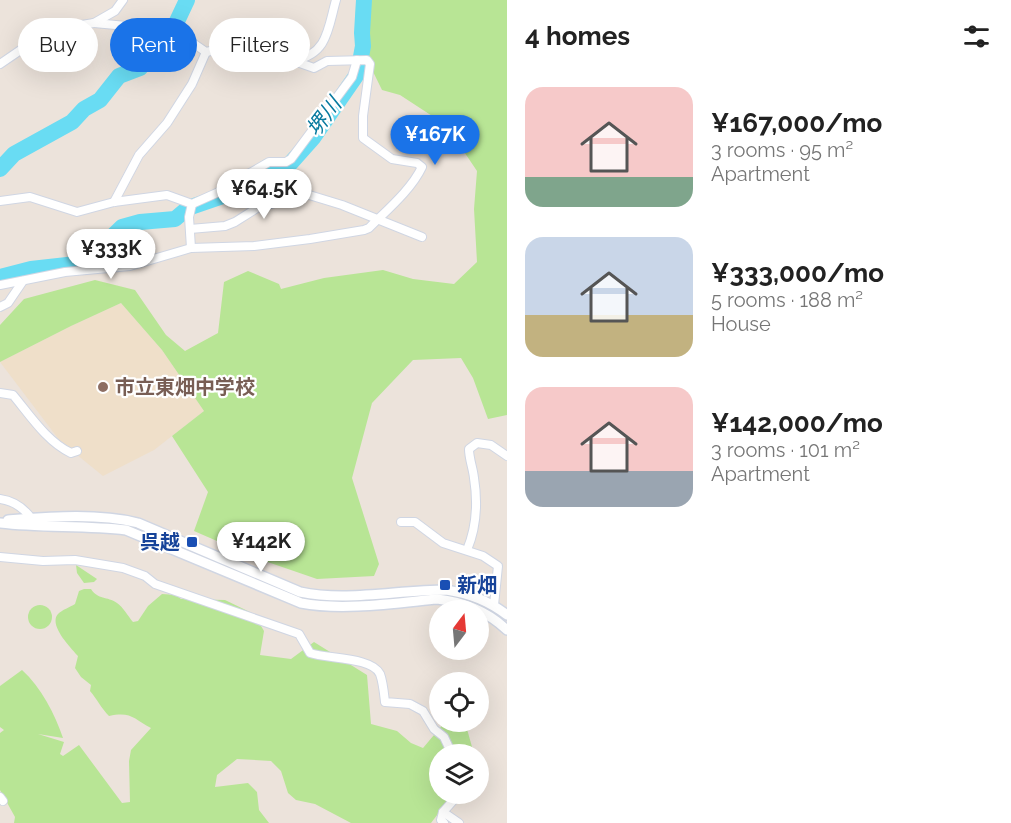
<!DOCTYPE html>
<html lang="en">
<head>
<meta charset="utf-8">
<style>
	:root { --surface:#fff; --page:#f6f6f6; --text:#222; --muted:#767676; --accent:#1a73e8 }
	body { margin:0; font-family:Raleway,"Noto Sans JP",sans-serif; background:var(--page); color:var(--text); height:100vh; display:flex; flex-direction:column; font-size:22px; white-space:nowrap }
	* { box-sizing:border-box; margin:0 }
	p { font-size:20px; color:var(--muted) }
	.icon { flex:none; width:33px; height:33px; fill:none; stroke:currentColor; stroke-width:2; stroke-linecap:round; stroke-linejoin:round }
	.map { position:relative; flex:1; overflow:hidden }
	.details { display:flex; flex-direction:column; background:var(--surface); width:504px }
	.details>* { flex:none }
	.top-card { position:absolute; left:18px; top:18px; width:399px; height:54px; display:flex; gap:12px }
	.needle { width:39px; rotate:16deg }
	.tools { position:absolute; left:429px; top:600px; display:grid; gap:12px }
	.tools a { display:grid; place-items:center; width:60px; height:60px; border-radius:50%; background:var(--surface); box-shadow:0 6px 24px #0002; font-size:30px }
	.price { position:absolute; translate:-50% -51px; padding:0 14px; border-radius:21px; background:#fff; color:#222; font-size:20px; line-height:39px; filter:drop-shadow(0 2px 3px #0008) }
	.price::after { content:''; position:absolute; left:50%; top:36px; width:18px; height:14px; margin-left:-9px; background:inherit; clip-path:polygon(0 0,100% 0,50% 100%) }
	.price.current { background:var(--accent); color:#fff }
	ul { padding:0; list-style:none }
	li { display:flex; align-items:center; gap:18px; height:150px; padding:0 18px }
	li span { display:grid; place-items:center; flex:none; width:168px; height:120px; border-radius:18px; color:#555 }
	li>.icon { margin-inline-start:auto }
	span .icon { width:72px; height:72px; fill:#fffc; stroke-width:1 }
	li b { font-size:26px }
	h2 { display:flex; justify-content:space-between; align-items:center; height:72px; padding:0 18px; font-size:26px }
	.pill { padding:0 21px; border-radius:27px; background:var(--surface); box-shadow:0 6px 24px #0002; font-size:21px; line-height:54px }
	.pill.current { background:var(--accent); color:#fff }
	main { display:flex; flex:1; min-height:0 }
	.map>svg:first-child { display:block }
	.education { fill:#efdfc9 }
	.green { fill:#b8e595 }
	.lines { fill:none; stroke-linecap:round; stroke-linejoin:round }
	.river { stroke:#69dcf3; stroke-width:16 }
	.minor-casing { stroke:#d0d6e3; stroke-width:10 }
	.tertiary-casing { stroke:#d0d6e3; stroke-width:12 }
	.minor { stroke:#fff; stroke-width:8 }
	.tertiary { stroke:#fff; stroke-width:9 }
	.education-dot { fill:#8d6e63; stroke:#fff; stroke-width:2 }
	.transit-dot { fill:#1a4fb4; stroke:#fff; stroke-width:2 }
	.labels { text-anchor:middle; stroke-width:4.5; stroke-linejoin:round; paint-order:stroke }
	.education-label { font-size:20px; font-weight:bold; fill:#785e54; stroke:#fff; text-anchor:start }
	.transit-label { font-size:20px; font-weight:bold; fill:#164399; stroke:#fff; text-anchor:end }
	.water-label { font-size:21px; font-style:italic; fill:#087a9f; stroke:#fff }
</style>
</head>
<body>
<main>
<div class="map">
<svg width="507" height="823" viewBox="0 0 507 823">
	<rect width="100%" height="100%" fill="#ece3db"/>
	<!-- education -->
	<path class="education" d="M 121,303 L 162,350 L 204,411 L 154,450 L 103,476 L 60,441 L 0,362 L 71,326 Z"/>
	<!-- green -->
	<g class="green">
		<path d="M 363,0 L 507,0 L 507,415 L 488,419 L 473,378 L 461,358 L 413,360 L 372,403 L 352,478 L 379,564 L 374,576 L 317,579 L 256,558 L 194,531 L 208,492 L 172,436 L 204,411 L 162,350 L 121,303 L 71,326 L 0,362 L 0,325 L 24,299 L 95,280 L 135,290 L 166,335 L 185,351 L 218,333 L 224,282 L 248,271 L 279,284 L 281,289 L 324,278 L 383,270 L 413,279 L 454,284 L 477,262 L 474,209 L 477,171 L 446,125 L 400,95 L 382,90 L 355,35 L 356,6 Z"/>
		<path d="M 76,565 L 97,579 L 94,582 L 84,583 L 77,573 Z"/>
		<path d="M 84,589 L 91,589 C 98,600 107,596 117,603 C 123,607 128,616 133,622 L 138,621 L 148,606 L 162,594 L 176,595 L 181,599 L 225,600 L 254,614 L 264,631 L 260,655 L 291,659 L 314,642 L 367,675 L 371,724 L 397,731 L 411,743 L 423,748 L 445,722 L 465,722 L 474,754 L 440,754 L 440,794 L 453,794 L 431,823 L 351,823 L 315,804 L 296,800 L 288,793 L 281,771 L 271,761 L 237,759 L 217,775 L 215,787 L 248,783 L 257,792 L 259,810 L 269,823 L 14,823 L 15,817 L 0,790 L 0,733 L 4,730 L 0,727 L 0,686 L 22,670 C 41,687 55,714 63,738 L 38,734 L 64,742 L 60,754 L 63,756 L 79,745 L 122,803 L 130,802 L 129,761 L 131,750 L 151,728 C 134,719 131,711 109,716 C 101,708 97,699 90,691 L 91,685 L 81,677 L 75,668 L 78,656 C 71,648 48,625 58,614 C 62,610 70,607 75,604 L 79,591 Z"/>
		<circle cx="40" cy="617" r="12"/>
	</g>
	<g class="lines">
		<!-- river -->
		<g class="river">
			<path d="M 0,169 L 14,154 L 72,122 L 84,109 L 100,100 L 119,76 L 140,68 L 171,34 L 187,0"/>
			<path d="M 0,277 L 31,269 L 85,263 L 122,227 L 140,222 L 175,219 L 188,208 L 223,196 L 235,182 L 249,179 L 269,166 L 289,165 L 313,138 L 358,73 L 363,46 L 362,33 L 364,0"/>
		</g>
		<!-- minor casing -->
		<g class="minor-casing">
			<g id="minor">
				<path d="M 295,60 C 328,54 328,28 336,0"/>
				<path d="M 0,64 L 22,49 L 39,47 L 69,27 L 94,23 L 115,11 L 123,0"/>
				<path d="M 0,201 L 30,197 L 77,212 L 114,202 L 167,195 L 192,204 L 221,191 L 235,178 L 250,173 L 269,162 L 286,162 L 291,159 L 352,77 L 357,60"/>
				<path d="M 114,202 L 139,155 L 167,123 L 192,84 L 206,52"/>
				<path d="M 190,229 L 225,226 L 235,222 L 257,208 L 306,194 L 342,205 L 422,237"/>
				<path d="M 191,248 L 189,217 L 192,204"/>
				<path d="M 0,285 L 65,272 L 130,266 L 191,248 L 254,246 L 310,239 L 364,230 L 369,228 C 387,210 411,190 422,167 L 417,163 L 392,159 L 363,138 L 363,116 L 370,64 L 367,60 L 327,61 L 314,68 L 294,61 L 230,47 L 206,52 L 190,41 L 181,26 L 171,23 L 159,29 L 94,23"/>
				<path d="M 0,307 L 8,303 L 23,281"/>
				<path d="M 0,393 L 13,395 C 29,414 47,442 71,453 L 77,451"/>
				<path d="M 0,499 C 14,501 23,507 31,518"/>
				<path d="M 401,522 L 415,522 L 443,543 L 483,556 L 498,566 L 494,605"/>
				<path d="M 467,550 C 477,526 478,503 474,478 C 473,468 469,459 469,449 L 477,443 L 491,445 L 507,456"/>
				<path d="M 0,557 L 43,561 L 75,560 L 123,568 L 145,576 L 155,584 L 299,634 L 310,653 C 327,659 372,657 380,674 C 383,682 384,693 385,702 L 410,704 L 423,711 L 434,729 L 444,737 L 452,754"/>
				<path d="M 0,797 L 3,801"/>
				<path d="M 443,812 L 459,823"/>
				<path d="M 444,823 L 441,820 L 443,812 L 459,794"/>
			</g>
		</g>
		<!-- tertiary casing -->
		<g class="tertiary-casing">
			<g id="tertiary">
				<path d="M 8,520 C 50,517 97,513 138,523 L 300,592 C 347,602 397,590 446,590 C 468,593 489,601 507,615"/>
				<path d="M 0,523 C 42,528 84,525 126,530 L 301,603 C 342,611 396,603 437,599 C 465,602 487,611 507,630"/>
			</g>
		</g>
		<!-- minor -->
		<use href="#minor" class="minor"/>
		<!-- tertiary -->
		<use href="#tertiary" class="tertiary"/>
	</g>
	<!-- markers -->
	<circle class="education-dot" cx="103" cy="387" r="6"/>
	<g class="transit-dot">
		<rect x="186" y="536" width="12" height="12" rx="3"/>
		<rect x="439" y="579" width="12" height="12" rx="3"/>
	</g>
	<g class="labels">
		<!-- education labels -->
		<g class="education-label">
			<text x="115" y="394">市立東畑中学校</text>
		</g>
		<!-- transit labels -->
		<g class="transit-label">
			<text x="180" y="549">呉越</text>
			<text x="457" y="592" text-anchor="start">新畑</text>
		</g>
		<!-- water labels -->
		<g class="water-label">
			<text transform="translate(324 117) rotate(-53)" y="7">堺川</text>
		</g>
	</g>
</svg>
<div class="tools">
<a><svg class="needle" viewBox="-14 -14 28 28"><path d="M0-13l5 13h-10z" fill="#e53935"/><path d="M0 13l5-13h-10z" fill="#767676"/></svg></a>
<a><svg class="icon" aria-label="locate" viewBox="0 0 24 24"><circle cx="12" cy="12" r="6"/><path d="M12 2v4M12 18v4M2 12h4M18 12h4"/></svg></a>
<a><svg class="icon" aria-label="layers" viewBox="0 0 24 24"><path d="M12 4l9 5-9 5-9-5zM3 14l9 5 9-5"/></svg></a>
</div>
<b class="price current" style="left:435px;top:166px">¥167K</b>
<b class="price" style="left:264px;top:220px">¥64.5K</b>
<b class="price" style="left:111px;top:280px">¥333K</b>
<b class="price" style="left:261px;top:573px">¥142K</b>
<div class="top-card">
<a class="pill">Buy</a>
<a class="pill current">Rent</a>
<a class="pill">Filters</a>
</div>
</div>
<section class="details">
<h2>4 homes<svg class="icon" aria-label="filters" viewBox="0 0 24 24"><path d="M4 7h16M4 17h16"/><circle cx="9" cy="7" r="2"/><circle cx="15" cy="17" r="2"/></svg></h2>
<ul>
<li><span style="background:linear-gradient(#f6c9c9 75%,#7fa58c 0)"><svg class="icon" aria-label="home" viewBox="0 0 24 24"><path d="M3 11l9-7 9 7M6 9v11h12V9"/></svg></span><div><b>¥167,000/mo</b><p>3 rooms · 95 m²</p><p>Apartment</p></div></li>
<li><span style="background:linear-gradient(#c9d6e8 65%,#c2b280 0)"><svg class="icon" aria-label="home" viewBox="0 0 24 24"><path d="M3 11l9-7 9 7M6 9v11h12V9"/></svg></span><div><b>¥333,000/mo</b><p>5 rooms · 188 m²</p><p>House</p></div></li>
<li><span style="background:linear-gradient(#f6c9c9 70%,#9aa5b1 0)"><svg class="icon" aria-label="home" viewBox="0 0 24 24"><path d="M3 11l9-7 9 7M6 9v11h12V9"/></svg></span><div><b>¥142,000/mo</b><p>3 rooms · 101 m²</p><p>Apartment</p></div></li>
</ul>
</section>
</main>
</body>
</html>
